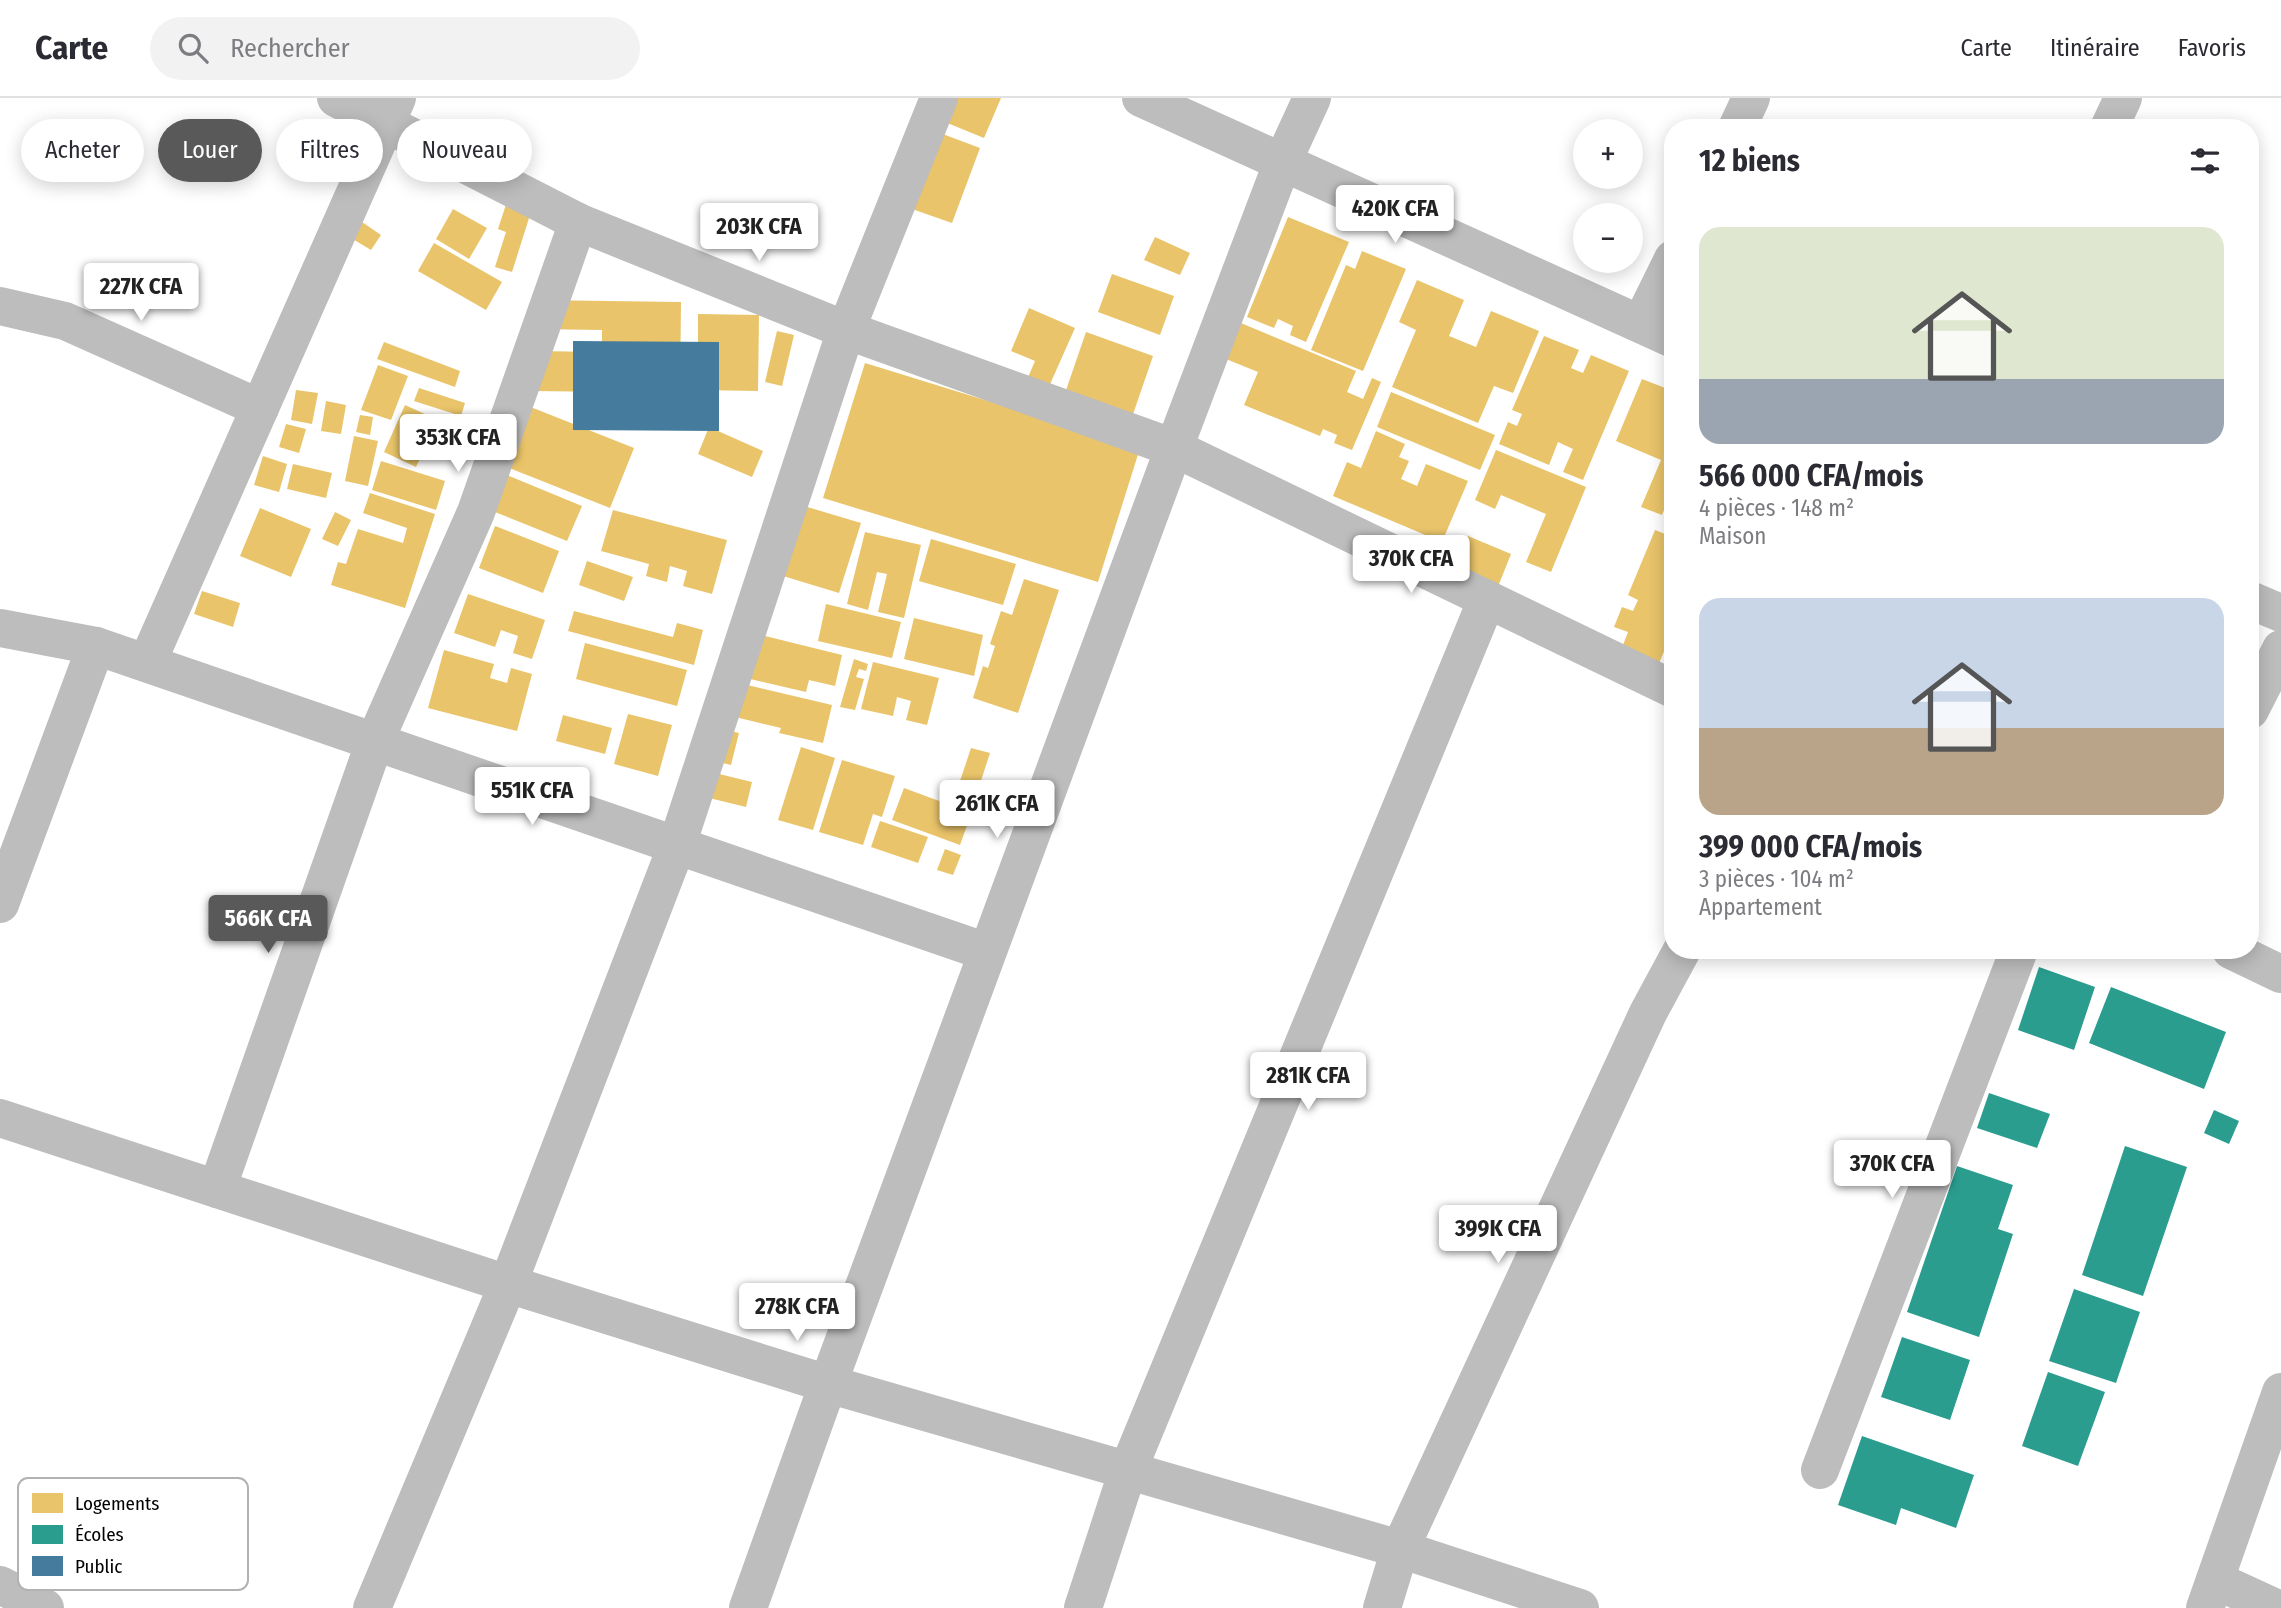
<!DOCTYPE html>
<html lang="fr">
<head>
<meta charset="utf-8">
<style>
	:root { --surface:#fff; --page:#f2f2f3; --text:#2b2b33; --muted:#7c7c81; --line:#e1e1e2; --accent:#595959 }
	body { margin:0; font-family:"Fira Sans Condensed",sans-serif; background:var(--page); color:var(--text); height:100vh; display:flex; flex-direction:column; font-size:26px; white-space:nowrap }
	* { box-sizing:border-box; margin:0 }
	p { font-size:23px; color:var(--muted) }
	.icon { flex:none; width:38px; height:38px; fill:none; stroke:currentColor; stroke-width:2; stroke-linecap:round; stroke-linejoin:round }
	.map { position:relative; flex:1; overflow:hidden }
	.panel { position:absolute; left:1664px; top:21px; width:595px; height:840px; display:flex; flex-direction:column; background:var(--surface); border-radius:28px; box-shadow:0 4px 18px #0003 }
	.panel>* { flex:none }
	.hud { position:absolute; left:21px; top:21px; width:665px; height:63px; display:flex; gap:14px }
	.tools { position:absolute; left:1573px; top:21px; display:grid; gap:14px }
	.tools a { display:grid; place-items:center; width:70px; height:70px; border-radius:50%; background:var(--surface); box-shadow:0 4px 18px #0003; font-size:35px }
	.price { position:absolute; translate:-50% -60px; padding:0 16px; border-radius:7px; background:#fff; color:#222; font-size:23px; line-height:46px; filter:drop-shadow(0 2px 4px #0008) }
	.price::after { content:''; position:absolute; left:50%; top:42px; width:21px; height:16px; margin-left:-10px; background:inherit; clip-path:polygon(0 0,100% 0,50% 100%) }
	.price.selected { background:var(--accent); color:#fff }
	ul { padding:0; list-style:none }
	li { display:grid; align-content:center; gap:14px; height:371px; padding:0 35px }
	li span { display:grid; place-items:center; height:217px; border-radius:21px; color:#555 }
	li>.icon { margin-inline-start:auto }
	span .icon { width:126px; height:126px; fill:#fffc; stroke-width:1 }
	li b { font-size:30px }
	h2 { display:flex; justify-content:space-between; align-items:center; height:84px; padding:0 35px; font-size:30px }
	.tag { padding:0 24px; border-radius:32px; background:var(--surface); box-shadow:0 4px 18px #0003; font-size:24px; line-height:63px }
	.tag.selected { background:var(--accent); color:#fff }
	header { display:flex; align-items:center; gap:42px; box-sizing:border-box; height:98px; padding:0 35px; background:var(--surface); border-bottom:2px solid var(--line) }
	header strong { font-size:33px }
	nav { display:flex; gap:38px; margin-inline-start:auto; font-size:24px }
	.search { width:490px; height:63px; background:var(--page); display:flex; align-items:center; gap:18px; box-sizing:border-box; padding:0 24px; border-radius:38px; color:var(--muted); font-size:26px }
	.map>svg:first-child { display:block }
	.homes { fill:#e9c46a }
	.schools { fill:#2a9d8f }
	.public { fill:#457b9d }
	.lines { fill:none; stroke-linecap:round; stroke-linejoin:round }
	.street { stroke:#bdbdbd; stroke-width:38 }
	.key { fill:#fff; stroke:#b2b2b2; stroke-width:2 }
	.key-label { font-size:19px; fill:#000 }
</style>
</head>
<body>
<header>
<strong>Carte</strong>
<div class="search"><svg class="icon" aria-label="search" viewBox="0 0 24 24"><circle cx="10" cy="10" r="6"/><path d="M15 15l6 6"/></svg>Rechercher</div>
<nav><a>Carte</a><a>Itinéraire</a><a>Favoris</a></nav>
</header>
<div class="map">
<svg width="2281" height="1510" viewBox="0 0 2281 1510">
	<rect width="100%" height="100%" fill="#fff"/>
	<!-- homes -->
	<g class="homes">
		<path d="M 950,0 L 1001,0 L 984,40 L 940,22 Z"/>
		<path d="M 940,35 L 980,50 L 952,125 L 912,111 Z"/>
		<path d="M 511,91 L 536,98 L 512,174 L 495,169 L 506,134 L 498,131 Z"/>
		<path d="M 453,111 L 487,130 L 469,161 L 436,141 Z"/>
		<path d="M 1288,119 L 1349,144 L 1306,244 L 1290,237 L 1293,228 L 1278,221 L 1274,230 L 1247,219 Z"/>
		<path d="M 362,124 L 381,137 L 371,152 L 351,140 Z"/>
		<path d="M 1155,139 L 1190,155 L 1180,177 L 1144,162 Z"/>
		<path d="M 434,145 L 502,184 L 486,212 L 418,173 Z"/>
		<path d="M 1362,153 L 1406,171 L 1363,273 L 1311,252 L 1346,167 L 1355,171 Z"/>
		<path d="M 1112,176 L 1174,198 L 1160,237 L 1098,214 Z"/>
		<path d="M 1417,182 L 1464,202 L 1449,238 L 1476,249 L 1491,213 L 1539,233 L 1513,295 L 1494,288 L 1478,325 L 1392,289 L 1416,232 L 1399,224 Z"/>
		<path d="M 536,202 L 681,204 L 680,295 L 535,293 L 535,253 L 602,254 L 602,232 L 536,231 Z"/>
		<path d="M 1029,210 L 1075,230 L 1047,293 L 1026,284 L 1035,263 L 1011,253 Z"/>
		<path d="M 698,216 L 759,217 L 758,293 L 698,292 Z"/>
		<path d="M 1236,223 L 1356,273 L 1347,294 L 1363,301 L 1372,280 L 1381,284 L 1352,352 L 1334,345 L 1337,337 L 1323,331 L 1320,338 L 1244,307 L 1258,274 L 1221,259 Z"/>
		<path d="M 777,233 L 794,237 L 782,288 L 765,284 Z"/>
		<path d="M 1086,234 L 1153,258 L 1131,322 L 1064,298 Z"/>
		<path d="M 1544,238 L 1579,252 L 1571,270 L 1583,275 L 1591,257 L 1629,273 L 1583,382 L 1563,374 L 1573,351 L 1558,344 L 1549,367 L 1499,346 L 1508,324 L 1517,328 L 1522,316 L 1512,312 Z"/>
		<path d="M 384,244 L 460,273 L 455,289 L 377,261 Z"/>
		<path d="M 865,265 L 1140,350 L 1098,484 L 823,400 Z"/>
		<path d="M 378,267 L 408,278 L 391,322 L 361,312 Z"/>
		<path d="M 1642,281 L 1673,293 L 1673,390 L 1662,417 L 1641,409 L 1661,362 L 1616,343 Z"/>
		<path d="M 419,290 L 465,305 L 461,318 L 414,303 Z"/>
		<path d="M 296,292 L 318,295 L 312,326 L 291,322 Z"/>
		<path d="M 1391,294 L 1495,337 L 1480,372 L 1377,329 Z"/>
		<path d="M 326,303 L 346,307 L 341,336 L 321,333 Z"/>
		<path d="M 518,304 L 634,350 L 610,410 L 494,364 Z"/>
		<path d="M 405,307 L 438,322 L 416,369 L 384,354 Z"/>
		<path d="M 360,317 L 373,319 L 370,337 L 356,334 Z"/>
		<path d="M 286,326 L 306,331 L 299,355 L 279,349 Z"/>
		<path d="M 709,329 L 763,353 L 752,379 L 698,356 Z"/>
		<path d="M 1376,333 L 1405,346 L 1399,359 L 1409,363 L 1401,381 L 1417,388 L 1426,366 L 1468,383 L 1442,444 L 1333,398 L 1347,364 L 1361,370 Z"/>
		<path d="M 354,338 L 378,343 L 368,388 L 345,383 Z"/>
		<path d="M 1496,352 L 1586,389 L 1551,474 L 1526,464 L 1546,416 L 1501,397 L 1495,411 L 1475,402 Z"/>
		<path d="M 263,358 L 287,366 L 279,394 L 254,387 Z"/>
		<path d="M 381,363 L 445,383 L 436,412 L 372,392 Z"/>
		<path d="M 293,366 L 332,375 L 326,400 L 287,391 Z"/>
		<path d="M 495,372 L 582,408 L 567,443 L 480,408 Z"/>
		<path d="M 370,395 L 435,416 L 405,510 L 331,487 L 338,464 L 346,466 L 358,431 L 403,445 L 407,430 L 363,415 Z"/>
		<path d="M 804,408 L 861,425 L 839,495 L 783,478 Z"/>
		<path d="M 260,410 L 311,431 L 291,479 L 240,458 Z"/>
		<path d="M 613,412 L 727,442 L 712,496 L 683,488 L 687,473 L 670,468 L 667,484 L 646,478 L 649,466 L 601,453 Z"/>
		<path d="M 335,414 L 351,422 L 338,448 L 322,441 Z"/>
		<path d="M 495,428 L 559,453 L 543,495 L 479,470 Z"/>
		<path d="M 1655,432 L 1673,439 L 1673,532 L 1655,575 L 1618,560 L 1628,534 L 1614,529 L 1622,509 L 1633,513 L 1638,502 L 1628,497 Z"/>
		<path d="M 865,434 L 921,447 L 904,520 L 878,514 L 887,476 L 877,474 L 868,512 L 847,506 Z"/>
		<path d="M 1468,438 L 1511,456 L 1495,496 L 1452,478 Z"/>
		<path d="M 931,441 L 1016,466 L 1003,507 L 919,483 Z"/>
		<path d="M 587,463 L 633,479 L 624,503 L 579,487 Z"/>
		<path d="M 1024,481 L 1059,492 L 1018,615 L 973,600 L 983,568 L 988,570 L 995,548 L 990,546 L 1001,513 L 1012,517 Z"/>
		<path d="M 202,493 L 240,505 L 233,529 L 194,516 Z"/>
		<path d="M 468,496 L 545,522 L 532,561 L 513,555 L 518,538 L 501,532 L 495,549 L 454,535 Z"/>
		<path d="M 826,506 L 901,524 L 892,560 L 818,543 Z"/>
		<path d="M 574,513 L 673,539 L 677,525 L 703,532 L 694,567 L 568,533 Z"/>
		<path d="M 914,520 L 983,537 L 974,578 L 904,561 Z"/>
		<path d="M 757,536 L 842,557 L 835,588 L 809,582 L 806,594 L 746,580 Z"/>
		<path d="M 585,545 L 687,572 L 677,608 L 576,581 Z"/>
		<path d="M 444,552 L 494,566 L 490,580 L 507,585 L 511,570 L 532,576 L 517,633 L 428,610 Z"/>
		<path d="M 854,561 L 868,566 L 866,573 L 859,571 L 856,579 L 864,581 L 855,612 L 840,609 Z"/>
		<path d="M 873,564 L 939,580 L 927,627 L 906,622 L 911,603 L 897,599 L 893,618 L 861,611 Z"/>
		<path d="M 739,585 L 832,607 L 823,645 L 779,635 L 781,630 L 731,618 Z"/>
		<path d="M 628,616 L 672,627 L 658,678 L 614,666 Z"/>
		<path d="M 563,617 L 612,630 L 605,656 L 556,643 Z"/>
		<path d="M 712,629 L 739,635 L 731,667 L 705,661 Z"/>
		<path d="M 801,649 L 835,660 L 813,732 L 778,722 Z"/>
		<path d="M 971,650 L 990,655 L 975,701 L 956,695 Z"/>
		<path d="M 842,662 L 895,678 L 882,719 L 873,716 L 863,747 L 819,734 Z"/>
		<path d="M 711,674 L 752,684 L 746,709 L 705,699 Z"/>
		<path d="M 904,690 L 950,707 L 953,701 L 974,708 L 960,747 L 892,722 Z"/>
		<path d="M 880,723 L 928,739 L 918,765 L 871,749 Z"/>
		<path d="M 945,751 L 961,757 L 953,777 L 937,772 Z"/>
	</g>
	<!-- schools -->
	<g class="schools">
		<path d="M 2039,869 L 2095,889 L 2074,952 L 2018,932 Z"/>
		<path d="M 2111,889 L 2226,934 L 2204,991 L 2089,945 Z"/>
		<path d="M 1989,995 L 2050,1016 L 2037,1050 L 1977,1030 Z"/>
		<path d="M 2214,1012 L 2239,1023 L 2229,1046 L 2204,1035 Z"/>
		<path d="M 2125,1048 L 2187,1069 L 2143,1198 L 2082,1177 Z"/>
		<path d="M 1957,1068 L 2013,1087 L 1998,1131 L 2013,1136 L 1979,1239 L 1907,1214 Z"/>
		<path d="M 2074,1191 L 2140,1214 L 2116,1285 L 2049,1263 Z"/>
		<path d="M 1902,1239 L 1970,1262 L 1950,1322 L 1881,1299 Z"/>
		<path d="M 2048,1274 L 2105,1294 L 2078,1368 L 2022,1348 Z"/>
		<path d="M 1862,1338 L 1974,1377 L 1956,1430 L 1901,1410 L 1896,1427 L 1838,1407 Z"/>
	</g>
	<!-- public -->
	<path class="public" d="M 573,243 L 719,244 L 719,333 L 573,332 Z"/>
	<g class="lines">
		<!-- street -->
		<g class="street">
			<path d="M 336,0 L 578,124 L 846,232 L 1174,350 L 1673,591"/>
			<path d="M 1141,0 L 1673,241"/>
			<path d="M 1737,30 L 1751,0"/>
			<path d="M 2109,30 L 2123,0"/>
			<path d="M 0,208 L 65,223 L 260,310"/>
			<path d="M 1641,226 L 1673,161"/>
			<path d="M 2250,502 L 2281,515"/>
			<path d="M 0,530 L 96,548 L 987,854"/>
			<path d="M 147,565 L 397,0"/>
			<path d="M 2250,612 L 2281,551"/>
			<path d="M 0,806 L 96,548"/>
			<path d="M 2231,852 L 2281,876"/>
			<path d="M 0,1020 L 508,1186 L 828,1286 L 1400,1451 L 1580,1510"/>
			<path d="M 217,1091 L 375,643 L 476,414 L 578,124"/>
			<path d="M 1820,1372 L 2019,852"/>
			<path d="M 2215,1482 L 2276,1510"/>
			<path d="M 0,1487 L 45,1510"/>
			<path d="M 372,1510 L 508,1186 L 677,747 L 846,232 L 939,0"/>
			<path d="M 748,1510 L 828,1286 L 1174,350 L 1283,63 L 1312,0"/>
			<path d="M 1083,1510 L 1128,1372 L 1487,501"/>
			<path d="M 1382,1510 L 1400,1451 L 1648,915 L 1682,852"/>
			<path d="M 2205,1510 L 2281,1294"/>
		</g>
	</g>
	<!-- legend -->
	<rect x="18" y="1380" width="230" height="112" rx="10" class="key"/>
	<rect x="32" y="1395" width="31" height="20" fill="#e9c46a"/>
	<rect x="32" y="1427" width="31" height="19" fill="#2a9d8f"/>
	<rect x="32" y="1458" width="31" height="20" fill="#457b9d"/>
	<g class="key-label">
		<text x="75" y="1412">Logements</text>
		<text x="75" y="1443">Écoles</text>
		<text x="75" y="1475">Public</text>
	</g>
</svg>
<div class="tools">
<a>+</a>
<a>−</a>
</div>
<b class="price" style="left:1395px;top:147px">420K CFA</b>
<b class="price" style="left:759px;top:165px">203K CFA</b>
<b class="price" style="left:141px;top:225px">227K CFA</b>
<b class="price" style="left:458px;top:376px">353K CFA</b>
<b class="price" style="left:1411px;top:497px">370K CFA</b>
<b class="price" style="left:532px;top:729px">551K CFA</b>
<b class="price" style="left:997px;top:742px">261K CFA</b>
<b class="price selected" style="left:268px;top:857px">566K CFA</b>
<b class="price" style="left:1308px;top:1014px">281K CFA</b>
<b class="price" style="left:1892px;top:1102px">370K CFA</b>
<b class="price" style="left:1498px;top:1167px">399K CFA</b>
<b class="price" style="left:797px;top:1245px">278K CFA</b>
<div class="hud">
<a class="tag">Acheter</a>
<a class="tag selected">Louer</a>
<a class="tag">Filtres</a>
<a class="tag">Nouveau</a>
</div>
<section class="panel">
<h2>12 biens<svg class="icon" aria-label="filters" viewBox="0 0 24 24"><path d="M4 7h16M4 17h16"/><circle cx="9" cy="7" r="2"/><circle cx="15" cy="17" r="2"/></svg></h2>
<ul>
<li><span style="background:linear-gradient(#dfe7d0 70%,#9aa5b1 0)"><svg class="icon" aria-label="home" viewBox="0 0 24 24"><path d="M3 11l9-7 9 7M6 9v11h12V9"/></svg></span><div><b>566 000 CFA/mois</b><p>4 pièces · 148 m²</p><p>Maison</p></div></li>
<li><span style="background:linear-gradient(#c9d6e8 60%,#b9a48a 0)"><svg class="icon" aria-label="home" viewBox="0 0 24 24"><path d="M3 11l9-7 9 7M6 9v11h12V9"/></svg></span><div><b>399 000 CFA/mois</b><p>3 pièces · 104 m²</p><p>Appartement</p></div></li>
</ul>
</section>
</div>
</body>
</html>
